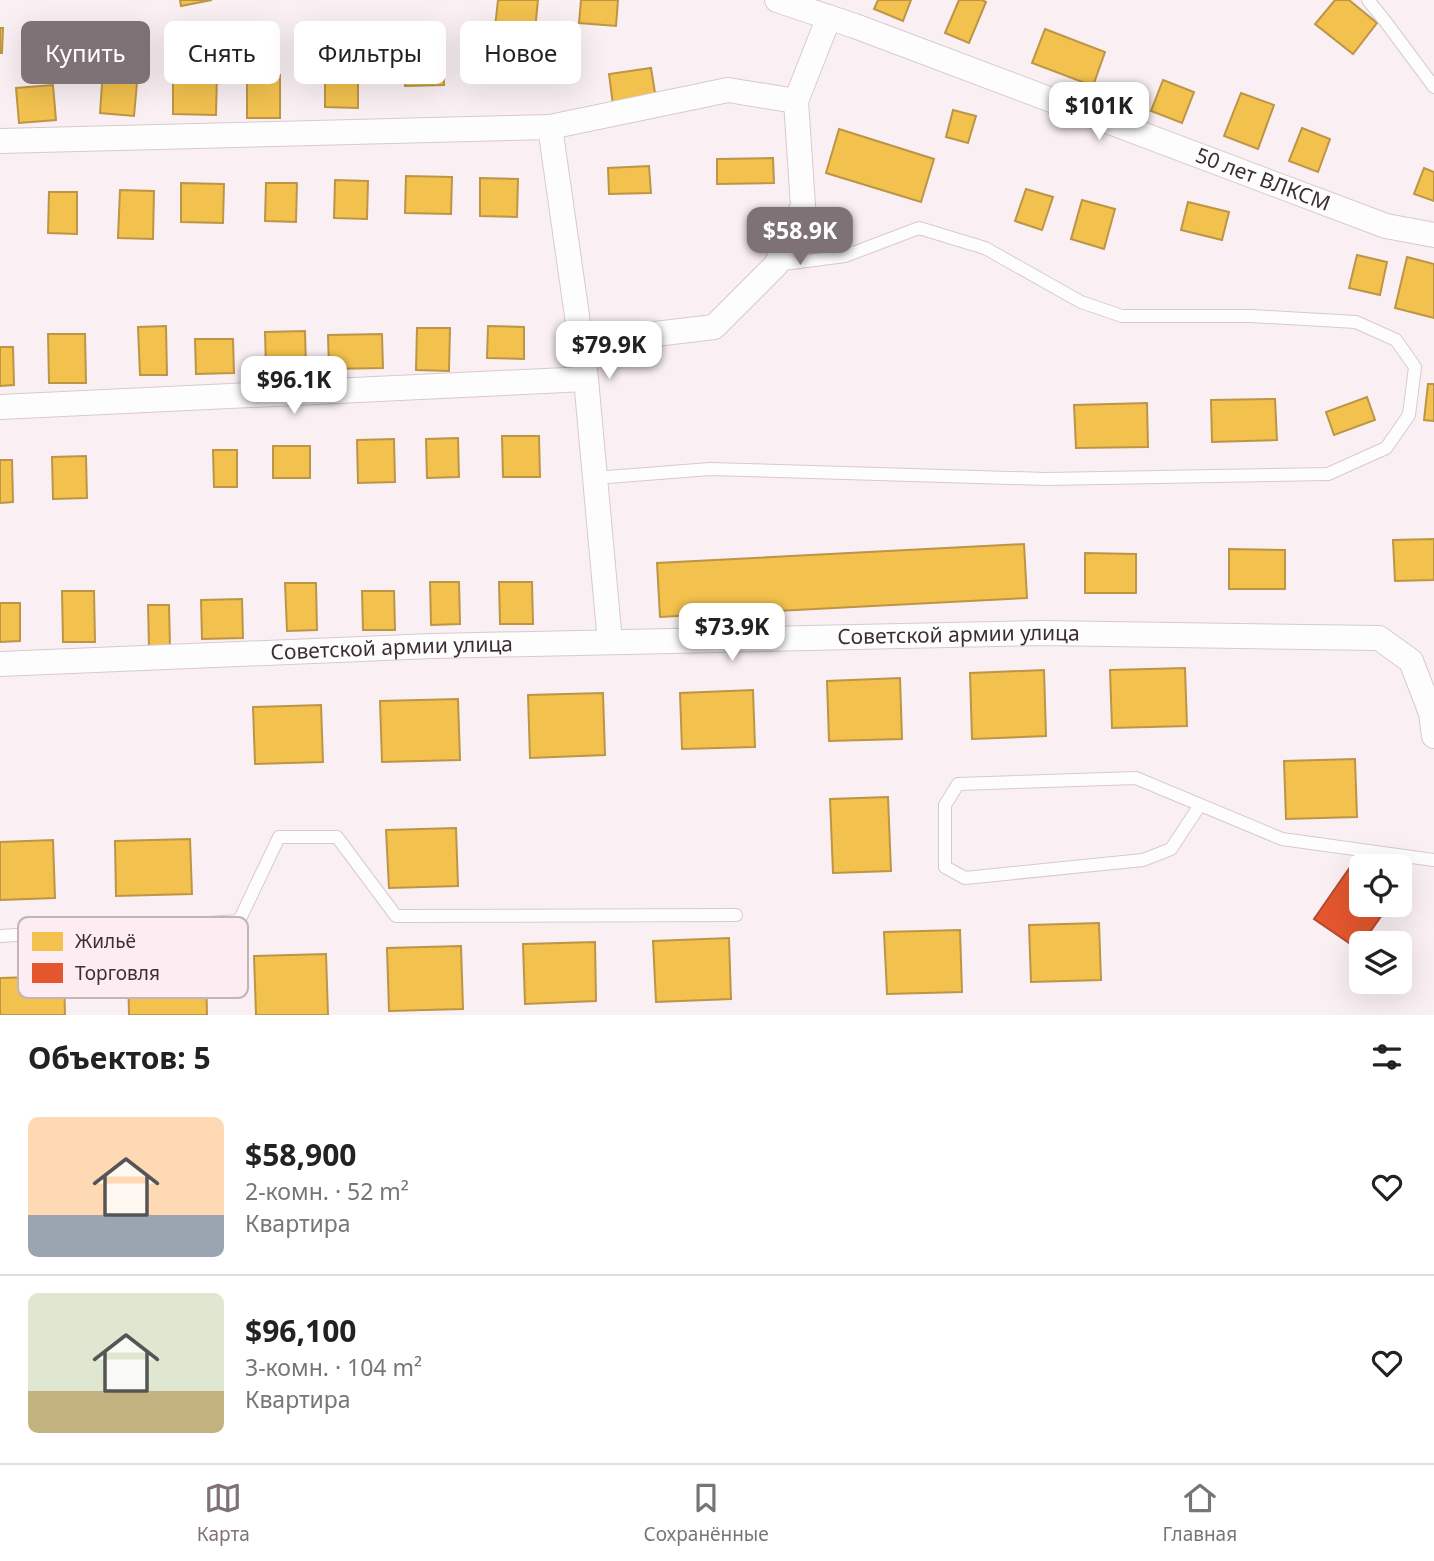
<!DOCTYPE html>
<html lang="ru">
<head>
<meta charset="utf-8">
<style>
	:root { --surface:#fff; --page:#f2f2f2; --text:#222; --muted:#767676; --line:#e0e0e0; --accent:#7f7277 }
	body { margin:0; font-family:"Noto Sans",sans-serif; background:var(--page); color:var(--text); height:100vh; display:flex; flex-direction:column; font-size:26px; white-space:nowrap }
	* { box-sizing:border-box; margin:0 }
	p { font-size:23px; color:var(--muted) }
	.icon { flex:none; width:38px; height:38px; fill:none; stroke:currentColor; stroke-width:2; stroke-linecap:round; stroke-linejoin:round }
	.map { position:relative; height:1015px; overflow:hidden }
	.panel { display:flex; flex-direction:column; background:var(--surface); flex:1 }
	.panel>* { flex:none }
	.guide { position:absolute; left:21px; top:21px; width:700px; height:63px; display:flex; gap:14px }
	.controls { position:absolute; left:1349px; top:854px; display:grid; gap:14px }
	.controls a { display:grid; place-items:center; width:63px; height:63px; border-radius:10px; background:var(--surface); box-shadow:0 7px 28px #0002; font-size:35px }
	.price { position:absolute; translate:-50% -60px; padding:0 16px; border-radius:14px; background:#fff; color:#222; font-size:23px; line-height:46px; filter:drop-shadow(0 2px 4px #0008) }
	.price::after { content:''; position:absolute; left:50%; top:42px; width:21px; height:16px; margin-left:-10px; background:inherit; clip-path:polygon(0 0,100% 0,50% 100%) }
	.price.selected { background:var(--accent); color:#fff }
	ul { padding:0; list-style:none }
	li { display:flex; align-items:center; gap:21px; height:175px; padding:0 28px }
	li+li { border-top:2px solid var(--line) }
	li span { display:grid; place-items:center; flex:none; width:196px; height:140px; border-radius:10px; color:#555 }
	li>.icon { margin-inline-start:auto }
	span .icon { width:84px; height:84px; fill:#fffc; stroke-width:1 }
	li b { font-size:30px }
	h2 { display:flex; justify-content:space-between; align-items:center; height:84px; padding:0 28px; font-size:30px }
	.chip { padding:0 24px; border-radius:10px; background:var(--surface); box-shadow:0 7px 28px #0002; font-size:24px; line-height:63px }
	.chip.selected { background:var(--accent); color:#fff }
	.tab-bar { display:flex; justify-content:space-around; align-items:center; height:98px; border-top:2px solid var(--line); background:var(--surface); font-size:19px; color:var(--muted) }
	.tab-bar a { display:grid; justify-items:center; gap:4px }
	.tab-bar .selected { color:var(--accent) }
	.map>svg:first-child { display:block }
	.homes { fill:#f2c14e; stroke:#bc9546; stroke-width:2 }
	.shops { fill:#e4572e; stroke:#b24b30; stroke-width:2 }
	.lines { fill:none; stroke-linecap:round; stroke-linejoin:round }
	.service-casing { stroke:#d6cacf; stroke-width:14 }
	.minor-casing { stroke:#d6cacf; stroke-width:26 }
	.service { stroke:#fefdfd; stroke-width:12 }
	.minor { stroke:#fefdfd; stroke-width:24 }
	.labels { text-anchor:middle; stroke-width:7; stroke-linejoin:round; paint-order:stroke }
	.street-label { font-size:21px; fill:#3d2e34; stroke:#fdedf3 }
	.key { fill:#fdedf3; stroke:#c3b4ba; stroke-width:2 }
	.key-label { font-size:19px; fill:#3d2e34 }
</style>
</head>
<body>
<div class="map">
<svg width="1434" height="1015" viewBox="0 0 1434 1015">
	<rect width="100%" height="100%" fill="#faf0f4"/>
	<!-- homes -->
	<g class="homes">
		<path d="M 180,0 L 212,0 L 181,6 Z"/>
		<path d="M 498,0 L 538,0 L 535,30 L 495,27 Z"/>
		<path d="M 581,0 L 618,0 L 616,26 L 579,23 Z"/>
		<path d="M 878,0 L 911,0 L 903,21 L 874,9 Z"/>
		<path d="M 959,0 L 982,0 L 986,2 L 969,43 L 945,33 Z"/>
		<path d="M 1335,0 L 1349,0 L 1377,23 L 1353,54 L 1315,24 Z"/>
		<path d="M 0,28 L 3,28 L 2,53 L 0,53 Z"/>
		<path d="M 1045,29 L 1105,52 L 1093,86 L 1032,63 Z"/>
		<path d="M 443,53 L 444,85 L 405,86 L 405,54 Z"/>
		<path d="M 325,61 L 358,61 L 358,108 L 325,107 Z"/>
		<path d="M 651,68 L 656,99 L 613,105 L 609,74 Z"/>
		<path d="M 103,70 L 138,72 L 134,116 L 100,113 Z"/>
		<path d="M 173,74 L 217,74 L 216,115 L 173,114 Z"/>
		<path d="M 247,74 L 280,75 L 280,118 L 247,118 Z"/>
		<path d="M 1163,80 L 1194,92 L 1182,123 L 1151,111 Z"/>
		<path d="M 53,85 L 56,120 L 19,123 L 16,88 Z"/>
		<path d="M 1241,93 L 1274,105 L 1258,149 L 1224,136 Z"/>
		<path d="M 953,110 L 976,116 L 968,143 L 946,137 Z"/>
		<path d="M 1302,128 L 1330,139 L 1318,172 L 1289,161 Z"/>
		<path d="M 839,129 L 934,159 L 921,202 L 826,173 Z"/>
		<path d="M 773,158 L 774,183 L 717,184 L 717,159 Z"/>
		<path d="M 649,166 L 651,193 L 609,194 L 608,168 Z"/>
		<path d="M 1424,168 L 1434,172 L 1434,201 L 1414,194 Z"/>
		<path d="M 406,176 L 452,177 L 451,214 L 405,213 Z"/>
		<path d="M 480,178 L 518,179 L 517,217 L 480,216 Z"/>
		<path d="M 335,180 L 368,181 L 367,219 L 334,218 Z"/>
		<path d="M 181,183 L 224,184 L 223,223 L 181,222 Z"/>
		<path d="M 266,183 L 297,183 L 296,222 L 265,221 Z"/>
		<path d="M 1026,189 L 1053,197 L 1042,230 L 1015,221 Z"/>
		<path d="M 120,190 L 154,191 L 153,239 L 118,238 Z"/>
		<path d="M 49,192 L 77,192 L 77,234 L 48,233 Z"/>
		<path d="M 1082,200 L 1115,209 L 1104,249 L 1071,239 Z"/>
		<path d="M 1188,202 L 1229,212 L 1222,240 L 1181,230 Z"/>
		<path d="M 1357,255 L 1387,262 L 1380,295 L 1349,288 Z"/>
		<path d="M 1407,257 L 1434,264 L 1434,318 L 1395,308 Z"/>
		<path d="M 166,326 L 167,375 L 140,375 L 138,327 Z"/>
		<path d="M 488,326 L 524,327 L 524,359 L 487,358 Z"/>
		<path d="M 417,328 L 450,328 L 449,371 L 416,370 Z"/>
		<path d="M 305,331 L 306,369 L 266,370 L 265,332 Z"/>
		<path d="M 48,334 L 85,334 L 86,383 L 49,383 Z"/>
		<path d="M 382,334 L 383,368 L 329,369 L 328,335 Z"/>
		<path d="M 195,339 L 233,339 L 234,373 L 196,374 Z"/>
		<path d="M 0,347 L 13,347 L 14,385 L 0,386 Z"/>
		<path d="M 1428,384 L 1434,384 L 1434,421 L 1424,420 Z"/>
		<path d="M 1367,397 L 1375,420 L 1334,435 L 1326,412 Z"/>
		<path d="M 1275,399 L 1277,440 L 1212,442 L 1211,400 Z"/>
		<path d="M 1147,403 L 1148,447 L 1076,448 L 1074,405 Z"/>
		<path d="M 502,436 L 539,436 L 540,477 L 503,477 Z"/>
		<path d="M 458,438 L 459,477 L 427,478 L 426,439 Z"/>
		<path d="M 394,439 L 395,482 L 358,483 L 357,440 Z"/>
		<rect x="273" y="446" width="37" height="32"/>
		<path d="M 213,450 L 237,450 L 237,487 L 214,487 Z"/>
		<path d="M 86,456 L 87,498 L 53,499 L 52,457 Z"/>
		<path d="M 0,460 L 12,460 L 13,502 L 0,503 Z"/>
		<path d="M 1434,539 L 1434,580 L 1395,581 L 1393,540 Z"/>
		<path d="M 1024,544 L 1027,598 L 660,617 L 657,563 Z"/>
		<path d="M 1229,549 L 1285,550 L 1285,589 L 1229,589 Z"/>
		<path d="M 1085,553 L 1136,554 L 1136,593 L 1085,593 Z"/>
		<path d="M 430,582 L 459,582 L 460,624 L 431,625 Z"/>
		<path d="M 499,582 L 532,582 L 533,624 L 500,624 Z"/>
		<path d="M 285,583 L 316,583 L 317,630 L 287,631 Z"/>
		<path d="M 62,591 L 94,591 L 95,642 L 63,642 Z"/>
		<path d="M 362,591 L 394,591 L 395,630 L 363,630 Z"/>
		<path d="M 242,599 L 243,638 L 202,639 L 201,600 Z"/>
		<path d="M 0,603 L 20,603 L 20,641 L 0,642 Z"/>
		<path d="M 148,605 L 169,605 L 170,648 L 149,648 Z"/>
		<path d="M 1185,668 L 1187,726 L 1112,728 L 1110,670 Z"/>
		<path d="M 1044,670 L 1046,736 L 972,739 L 970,673 Z"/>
		<path d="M 900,678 L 902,739 L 829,741 L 827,681 Z"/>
		<path d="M 753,690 L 755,747 L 682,749 L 680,693 Z"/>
		<path d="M 603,693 L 605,755 L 530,758 L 528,695 Z"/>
		<path d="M 458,699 L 460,760 L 382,762 L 380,701 Z"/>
		<path d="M 321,705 L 323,762 L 255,764 L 253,707 Z"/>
		<path d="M 1355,759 L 1357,817 L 1286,819 L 1284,761 Z"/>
		<path d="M 888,797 L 891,871 L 833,873 L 830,799 Z"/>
		<path d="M 456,828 L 458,886 L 389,888 L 386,830 Z"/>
		<path d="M 190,839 L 192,894 L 116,896 L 115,841 Z"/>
		<path d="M 53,840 L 55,898 L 0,900 L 0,842 Z"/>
		<path d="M 1099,923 L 1101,980 L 1031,982 L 1029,925 Z"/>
		<path d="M 960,930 L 962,992 L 887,994 L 884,932 Z"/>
		<path d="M 729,938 L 731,999 L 656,1002 L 653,941 Z"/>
		<path d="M 595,942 L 596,1001 L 525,1004 L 523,944 Z"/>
		<path d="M 461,946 L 463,1009 L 389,1011 L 387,948 Z"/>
		<path d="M 326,954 L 328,1015 L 256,1015 L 254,956 Z"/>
		<path d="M 206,971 L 207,1015 L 129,1015 L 128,973 Z"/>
		<path d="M 64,976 L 65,1015 L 0,1015 L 0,978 Z"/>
	</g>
	<!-- shops -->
	<path class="shops" d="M 1353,863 L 1362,869 L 1362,905 L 1389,905 L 1358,949 L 1314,919 Z"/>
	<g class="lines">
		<!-- service casing -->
		<g class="service-casing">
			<g id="service">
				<path d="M 1368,0 L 1385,21 L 1434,87"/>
				<path d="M 595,478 L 710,469 L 1046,479 L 1328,474 L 1386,448 L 1409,415 L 1415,367 L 1396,340 L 1356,322 L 1251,316 L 1122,316 L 1081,302 L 985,248 L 919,228 L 845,256 L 776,265"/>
				<path d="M 1200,805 L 1171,849 L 1143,860 L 965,878 L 945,867 L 945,805 L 958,784 L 1136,778 L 1282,839 L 1434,860"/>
				<path d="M 0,936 L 239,921 L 279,837 L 337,837 L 396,916 L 736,915"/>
			</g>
		</g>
		<!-- minor casing -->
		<g class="minor-casing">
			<g id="minor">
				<path id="s1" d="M 777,0 L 855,26 L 1386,226 L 1434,235"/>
				<path d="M 550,127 L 586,379 L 610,642"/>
				<path d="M 0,141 L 550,127 L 728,90 L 796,101"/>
				<path d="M 580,343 L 714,327 L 776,265 L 803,206 L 796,101 L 829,17"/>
				<path d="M 0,407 L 586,379"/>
				<path id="s2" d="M 0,664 L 432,646 L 1042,633 L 1379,638 L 1411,661 L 1431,713 L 1434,736"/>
			</g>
		</g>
		<!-- service -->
		<use href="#service" class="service"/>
		<!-- minor -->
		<use href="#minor" class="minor"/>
	</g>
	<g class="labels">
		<!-- street labels -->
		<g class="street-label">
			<text dy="7" stroke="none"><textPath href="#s1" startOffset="518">50 лет ВЛКСМ</textPath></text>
			<text dy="7" stroke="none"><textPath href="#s2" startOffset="959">Советской армии улица</textPath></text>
			<text dy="7" stroke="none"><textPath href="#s2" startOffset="392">Советской армии улица</textPath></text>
		</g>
	</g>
	<!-- legend -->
	<rect x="18" y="917" width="230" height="81" rx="10" class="key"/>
	<rect x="32" y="932" width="31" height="19" fill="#f2c14e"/>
	<rect x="32" y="963" width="31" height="20" fill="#e4572e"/>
	<g class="key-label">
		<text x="75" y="948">Жильё</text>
		<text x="75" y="980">Торговля</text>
	</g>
</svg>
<div class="controls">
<a><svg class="icon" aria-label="locate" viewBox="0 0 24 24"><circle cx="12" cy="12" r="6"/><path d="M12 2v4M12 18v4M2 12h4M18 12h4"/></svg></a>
<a><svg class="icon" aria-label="layers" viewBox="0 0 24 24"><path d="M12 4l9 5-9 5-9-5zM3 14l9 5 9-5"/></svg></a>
</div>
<b class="price" style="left:1099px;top:142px">$101K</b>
<b class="price selected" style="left:800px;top:267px">$58.9K</b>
<b class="price" style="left:609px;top:381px">$79.9K</b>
<b class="price" style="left:294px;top:416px">$96.1K</b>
<b class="price" style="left:732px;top:663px">$73.9K</b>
<div class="guide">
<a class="chip selected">Купить</a>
<a class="chip">Снять</a>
<a class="chip">Фильтры</a>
<a class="chip">Новое</a>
</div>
</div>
<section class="panel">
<h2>Объектов: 5<svg class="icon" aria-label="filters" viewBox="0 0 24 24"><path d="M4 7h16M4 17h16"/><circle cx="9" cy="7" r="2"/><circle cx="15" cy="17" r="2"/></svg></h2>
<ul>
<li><span style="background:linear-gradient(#ffd9b3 70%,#9aa5b1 0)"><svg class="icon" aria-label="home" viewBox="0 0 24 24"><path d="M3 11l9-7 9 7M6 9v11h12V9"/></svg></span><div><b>$58,900</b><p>2-комн. · 52 m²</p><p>Квартира</p></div><svg class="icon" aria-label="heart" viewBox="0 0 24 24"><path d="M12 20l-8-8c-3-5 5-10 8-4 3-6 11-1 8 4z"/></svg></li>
<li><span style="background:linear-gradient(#dfe7d0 70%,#c2b280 0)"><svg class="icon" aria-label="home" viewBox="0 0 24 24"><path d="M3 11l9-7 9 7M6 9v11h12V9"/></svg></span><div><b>$96,100</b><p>3-комн. · 104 m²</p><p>Квартира</p></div><svg class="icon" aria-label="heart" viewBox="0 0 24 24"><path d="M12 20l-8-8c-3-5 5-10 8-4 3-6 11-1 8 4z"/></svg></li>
</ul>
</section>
<nav class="tab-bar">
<a class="selected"><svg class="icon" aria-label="map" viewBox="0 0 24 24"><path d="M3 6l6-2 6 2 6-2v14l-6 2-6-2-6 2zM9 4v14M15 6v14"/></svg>Карта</a>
<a><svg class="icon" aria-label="saved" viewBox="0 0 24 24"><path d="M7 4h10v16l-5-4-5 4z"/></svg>Сохранённые</a>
<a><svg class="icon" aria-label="home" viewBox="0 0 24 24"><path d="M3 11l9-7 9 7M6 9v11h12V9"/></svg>Главная</a>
</nav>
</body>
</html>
